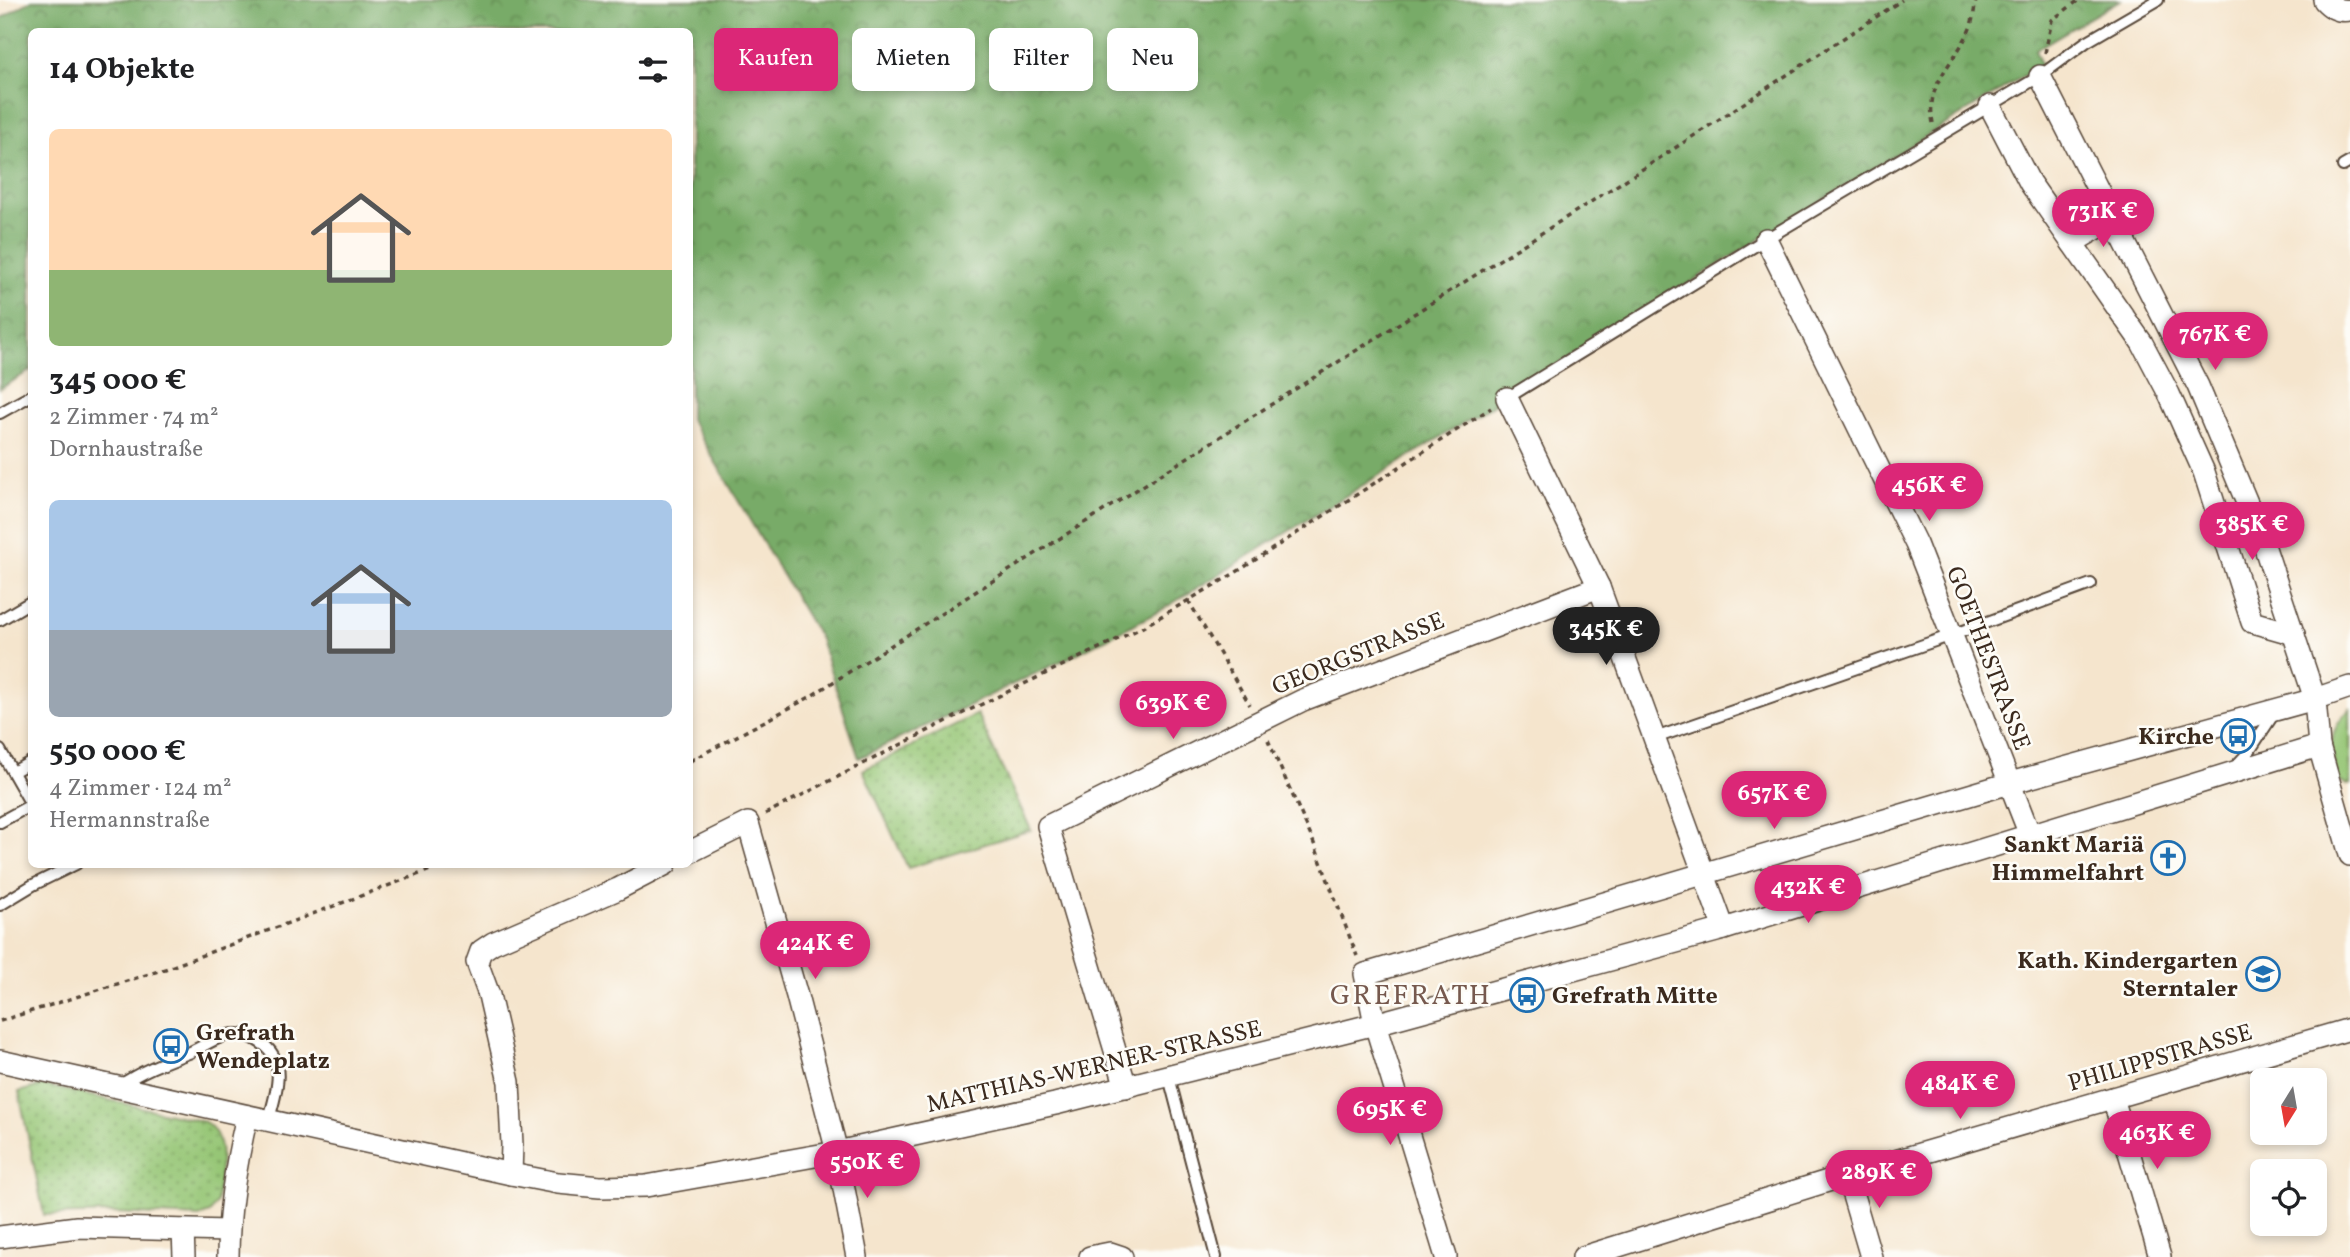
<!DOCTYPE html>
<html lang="de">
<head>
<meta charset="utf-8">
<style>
	:root { --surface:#fff; --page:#f6f6f6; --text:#202124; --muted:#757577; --accent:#db2777 }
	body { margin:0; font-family:Vollkorn,serif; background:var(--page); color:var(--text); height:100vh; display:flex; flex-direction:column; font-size:26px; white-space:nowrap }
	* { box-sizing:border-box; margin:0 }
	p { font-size:23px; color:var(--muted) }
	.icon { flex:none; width:38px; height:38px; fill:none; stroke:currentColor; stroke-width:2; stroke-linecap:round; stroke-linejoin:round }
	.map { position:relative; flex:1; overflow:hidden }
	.sheet { position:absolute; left:28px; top:28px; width:665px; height:840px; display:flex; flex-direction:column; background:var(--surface); border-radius:10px; box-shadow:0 4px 10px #0003 }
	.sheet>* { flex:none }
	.hud { position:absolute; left:714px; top:28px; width:665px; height:63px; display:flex; gap:14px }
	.needle { width:46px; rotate:191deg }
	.controls { position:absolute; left:2250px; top:1068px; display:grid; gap:14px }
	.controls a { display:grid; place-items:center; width:77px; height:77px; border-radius:10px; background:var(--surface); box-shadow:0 4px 10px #0003; font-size:35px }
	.price { position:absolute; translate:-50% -60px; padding:0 16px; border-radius:24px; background:var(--accent); color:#fff; font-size:23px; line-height:46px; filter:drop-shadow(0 2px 4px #0008) }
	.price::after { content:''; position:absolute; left:50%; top:42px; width:21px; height:16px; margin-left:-10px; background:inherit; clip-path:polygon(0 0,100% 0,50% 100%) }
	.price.active { background:#222; color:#fff }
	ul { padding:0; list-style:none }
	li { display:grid; align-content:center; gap:14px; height:371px; padding:0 21px }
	li span { display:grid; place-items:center; height:217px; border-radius:10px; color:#555 }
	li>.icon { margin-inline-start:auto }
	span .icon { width:126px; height:126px; fill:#fffc; stroke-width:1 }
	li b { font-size:30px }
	h2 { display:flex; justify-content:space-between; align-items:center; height:84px; padding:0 21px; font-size:30px }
	.chip { padding:0 24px; border-radius:10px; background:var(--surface); box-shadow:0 4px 10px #0003; font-size:24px; line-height:63px }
	.chip.active { background:var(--accent); color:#fff }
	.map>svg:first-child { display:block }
	.grass { fill:#96c676; stroke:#68784a; stroke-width:2 }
	.forest { fill:url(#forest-crowns); stroke:#5a6a42; stroke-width:2 }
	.park { fill:url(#park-dots); stroke:#68784a; stroke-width:2 }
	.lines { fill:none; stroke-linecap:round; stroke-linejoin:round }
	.service-casing { stroke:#574638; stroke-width:14 }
	.minor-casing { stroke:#574638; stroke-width:24 }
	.path { stroke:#574638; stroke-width:3.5; stroke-dasharray:5 5; stroke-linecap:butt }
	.service { stroke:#fff; stroke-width:10 }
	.minor { stroke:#fff; stroke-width:21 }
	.labels { text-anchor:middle; stroke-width:5; stroke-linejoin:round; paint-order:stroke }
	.street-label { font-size:24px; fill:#3b2a1e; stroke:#fdfcf7 }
	.poi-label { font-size:24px; font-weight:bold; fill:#3b2a1e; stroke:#fdfcf7; text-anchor:end }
	.quarter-label { font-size:28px; letter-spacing:2px; fill:#76594e; stroke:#fdfcf7 }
</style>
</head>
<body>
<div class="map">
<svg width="2350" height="1257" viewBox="0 0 2350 1257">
	<defs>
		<pattern id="forest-crowns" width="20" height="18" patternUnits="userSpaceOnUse" patternTransform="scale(1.75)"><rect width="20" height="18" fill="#78ab67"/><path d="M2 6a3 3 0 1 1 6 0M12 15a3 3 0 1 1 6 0" fill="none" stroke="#648b54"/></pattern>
		<pattern id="park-dots" width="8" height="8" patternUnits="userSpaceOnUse" patternTransform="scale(1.75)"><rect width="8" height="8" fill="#96c676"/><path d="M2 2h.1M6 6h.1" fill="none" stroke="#7ca160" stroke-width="1.8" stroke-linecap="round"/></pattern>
	</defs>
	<rect width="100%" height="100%" fill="#fdfcf7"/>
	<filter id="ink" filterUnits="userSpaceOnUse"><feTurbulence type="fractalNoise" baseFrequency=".0143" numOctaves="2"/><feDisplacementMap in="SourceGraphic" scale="14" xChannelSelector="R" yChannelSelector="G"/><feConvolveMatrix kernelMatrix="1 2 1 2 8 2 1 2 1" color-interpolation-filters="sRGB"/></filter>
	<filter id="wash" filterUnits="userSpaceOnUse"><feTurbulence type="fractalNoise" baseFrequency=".00686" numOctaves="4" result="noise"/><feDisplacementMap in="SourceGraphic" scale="28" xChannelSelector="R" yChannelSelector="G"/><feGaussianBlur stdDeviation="1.57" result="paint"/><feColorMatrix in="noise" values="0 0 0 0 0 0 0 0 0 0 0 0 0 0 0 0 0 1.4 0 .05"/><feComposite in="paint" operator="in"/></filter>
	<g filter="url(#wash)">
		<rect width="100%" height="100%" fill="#f5e5cd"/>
		<!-- grass -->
		<path class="grass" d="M 2350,709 L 2350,785 L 2346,785 L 2338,780 C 2331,750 2325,733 2350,709 Z"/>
		<!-- forest -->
		<path class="forest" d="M 32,0 L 2120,0 L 2035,50 L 2041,65 L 1160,611 L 1076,654 L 859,758 L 820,639 L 690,419 L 690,32 L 32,32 L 31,370 L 0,389 L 0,19 Z"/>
		<!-- park -->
		<g class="park">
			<path d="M 977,714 L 1031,830 L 908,868 L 863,770 Z"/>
			<path d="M 43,1085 L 205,1122 C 230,1137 218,1177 217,1202 L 210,1213 L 199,1217 L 115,1213 L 44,1215 L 19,1092 Z"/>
		</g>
	</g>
	<g filter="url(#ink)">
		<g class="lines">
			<!-- service casing -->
			<g class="service-casing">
				<g id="service">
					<path d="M 2343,166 L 2350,162"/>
					<path d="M 1507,398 L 1766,239 L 2040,76 L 2086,42 L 2158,0"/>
					<path d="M 0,413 L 32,395"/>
					<path d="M 0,620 L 32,601"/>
					<path d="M 1655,738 L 1952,635 L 2091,584"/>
					<path d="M 0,750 L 32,806"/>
					<path d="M 2235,767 L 2248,753 L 2275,712"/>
					<path d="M 13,772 L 32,761"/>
					<path d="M 0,822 L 31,805"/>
					<path d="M 0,905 L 33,885 L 76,864"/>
					<path d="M 1169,1077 L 1216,1257"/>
					<path d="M 119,1086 C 141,1071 162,1063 186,1054 C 202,1048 219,1034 236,1034 C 245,1034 254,1038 261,1043 C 289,1060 275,1097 268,1122"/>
				</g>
			</g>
			<!-- minor casing -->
			<g class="minor-casing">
				<g id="minor">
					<path d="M 2324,0 C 2331,8 2339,12 2350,10"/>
					<path d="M 2040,76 L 2198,386 L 2261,536 L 2315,699 L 2319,746 L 2350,855"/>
					<path d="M 1990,106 L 2030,183 L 2142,343 L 2169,394 L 2204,472 L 2252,622 L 2294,634"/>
					<path d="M 1766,239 L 1916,544 L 2030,835"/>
					<path d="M 2072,243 L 2113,219"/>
					<path d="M 1507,398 L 1599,587 L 1724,929"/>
					<path d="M 690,852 L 748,823 L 797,996 L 837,1152 L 857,1257"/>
					<path d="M 0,1061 L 511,1174 L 558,1183 L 600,1187 L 646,1186 L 837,1152 L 1055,1104 L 1375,1024 L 1724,929 L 2319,746"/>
					<path d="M 1126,1087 L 1048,826 L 1303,700 L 1599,587"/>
					<path d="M 2113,1098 L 2160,1257"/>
					<path d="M 511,1174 L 512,1145 L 509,1082 L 489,995 L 477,962 L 481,951 L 493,943 L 618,889 L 666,864"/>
					<path d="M 1847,1175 L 1871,1257"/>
					<path d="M 183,1230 L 184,1257"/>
					<path d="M 0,1237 L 77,1227 L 228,1231"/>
					<path d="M 228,1257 C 228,1209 236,1163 247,1116"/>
					<path d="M 1090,1257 L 1110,1253 L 1122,1257"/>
					<path d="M 1446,1257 L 1375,1024 L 1365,974 L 2010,783 L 2315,699 L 2350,687"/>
					<path d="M 1583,1257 L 1847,1175 L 2350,1029"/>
				</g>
			</g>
			<!-- path -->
			<g class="path">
				<path d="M 2045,53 L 2052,20 L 2079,0"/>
				<path d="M 1933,123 C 1925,84 1953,65 1968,33 C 1973,23 1974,11 1976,0"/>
				<path d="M 1188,600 L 1250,705"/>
				<path d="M 1268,740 L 1313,841 L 1357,956"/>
				<path d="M 690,761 L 808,698 L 1649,165 L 1902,0"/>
				<path d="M 765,814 L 957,716 L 1141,628 L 1235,573 L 1491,408"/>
				<path d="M 0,1021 L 165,969 L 446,864"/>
			</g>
			<!-- service -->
			<use href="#service" class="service"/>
			<!-- minor -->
			<use href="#minor" class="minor"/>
		</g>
	</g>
	<!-- icons -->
	<defs>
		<g id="bus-ring" transform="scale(1.75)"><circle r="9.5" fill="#fdfcf7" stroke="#1f6fb2" stroke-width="1.5"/><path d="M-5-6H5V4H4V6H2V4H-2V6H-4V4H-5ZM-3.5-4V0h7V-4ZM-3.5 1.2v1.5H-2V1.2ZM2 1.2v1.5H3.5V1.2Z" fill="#1f6fb2"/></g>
		<g id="church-ring" transform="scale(1.75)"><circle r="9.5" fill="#fdfcf7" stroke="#1f6fb2" stroke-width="1.5"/><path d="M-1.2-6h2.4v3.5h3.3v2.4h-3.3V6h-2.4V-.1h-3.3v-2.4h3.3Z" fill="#1f6fb2"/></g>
		<g id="school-ring" transform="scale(1.75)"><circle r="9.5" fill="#fdfcf7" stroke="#1f6fb2" stroke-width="1.5"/><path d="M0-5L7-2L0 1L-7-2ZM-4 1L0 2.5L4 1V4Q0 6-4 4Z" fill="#1f6fb2"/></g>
	</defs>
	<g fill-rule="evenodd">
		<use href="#bus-ring" x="2238" y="736"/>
		<use href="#church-ring" x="2168" y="858"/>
		<use href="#school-ring" x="2263" y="974"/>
		<use href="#bus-ring" x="1527" y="995"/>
		<use href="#bus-ring" x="171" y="1046"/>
	</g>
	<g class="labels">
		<!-- street labels -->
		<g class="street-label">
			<text transform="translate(1358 653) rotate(-22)" y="8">GEORGSTRASSE</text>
			<text transform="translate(1989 658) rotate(69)" y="8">GOETHESTRASSE</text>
			<text transform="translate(2160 1057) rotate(-16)" y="8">PHILIPPSTRASSE</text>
			<text transform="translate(1094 1066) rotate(-13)" y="8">MATTHIAS-WERNER-STRASSE</text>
		</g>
		<!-- poi labels -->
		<g class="poi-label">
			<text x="2214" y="744">Kirche</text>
			<text x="2144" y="852">Sankt Mariä<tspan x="2144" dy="28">Himmelfahrt</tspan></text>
			<text x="2238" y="968">Kath. Kindergarten<tspan x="2238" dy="28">Sterntaler</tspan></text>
			<text x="1552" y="1003" text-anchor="start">Grefrath Mitte</text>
			<text x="196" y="1040" text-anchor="start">Grefrath<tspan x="196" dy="28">Wendeplatz</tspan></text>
		</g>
		<!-- quarter labels -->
		<g class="quarter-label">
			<text x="1411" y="1004">GREFRATH</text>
		</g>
	</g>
</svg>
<div class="controls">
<a><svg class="needle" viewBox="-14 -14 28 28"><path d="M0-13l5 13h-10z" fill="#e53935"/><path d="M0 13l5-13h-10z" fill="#757577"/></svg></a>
<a><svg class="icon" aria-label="locate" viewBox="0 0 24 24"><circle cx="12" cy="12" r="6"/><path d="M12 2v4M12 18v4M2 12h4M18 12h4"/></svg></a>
</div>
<b class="price" style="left:2103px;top:249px">731K €</b>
<b class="price" style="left:2215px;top:372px">767K €</b>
<b class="price" style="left:1929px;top:523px">456K €</b>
<b class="price" style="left:2252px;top:562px">385K €</b>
<b class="price active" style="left:1606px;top:667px">345K €</b>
<b class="price" style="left:1173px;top:741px">639K €</b>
<b class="price" style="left:1774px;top:831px">657K €</b>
<b class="price" style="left:1808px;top:925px">432K €</b>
<b class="price" style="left:815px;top:981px">424K €</b>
<b class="price" style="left:1960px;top:1121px">484K €</b>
<b class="price" style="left:1390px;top:1147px">695K €</b>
<b class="price" style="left:2157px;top:1171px">463K €</b>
<b class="price" style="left:867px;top:1200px">550K €</b>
<b class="price" style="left:1879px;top:1210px">289K €</b>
<div class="hud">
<a class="chip active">Kaufen</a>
<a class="chip">Mieten</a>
<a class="chip">Filter</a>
<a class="chip">Neu</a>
</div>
<section class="sheet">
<h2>14 Objekte<svg class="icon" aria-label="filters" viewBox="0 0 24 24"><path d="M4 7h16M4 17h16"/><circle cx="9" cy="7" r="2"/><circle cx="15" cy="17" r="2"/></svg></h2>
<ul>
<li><span style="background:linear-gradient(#ffd9b3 65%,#8fb573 0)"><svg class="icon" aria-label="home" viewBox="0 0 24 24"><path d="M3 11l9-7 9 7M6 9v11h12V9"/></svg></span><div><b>345 000 €</b><p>2 Zimmer · 74 m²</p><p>Dornhaustraße</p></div></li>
<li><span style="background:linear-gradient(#a9c7e8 60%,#9aa5b1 0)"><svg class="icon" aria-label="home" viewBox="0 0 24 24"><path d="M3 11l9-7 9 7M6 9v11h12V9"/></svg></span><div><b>550 000 €</b><p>4 Zimmer · 124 m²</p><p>Hermannstraße</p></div></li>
</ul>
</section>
</div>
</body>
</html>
